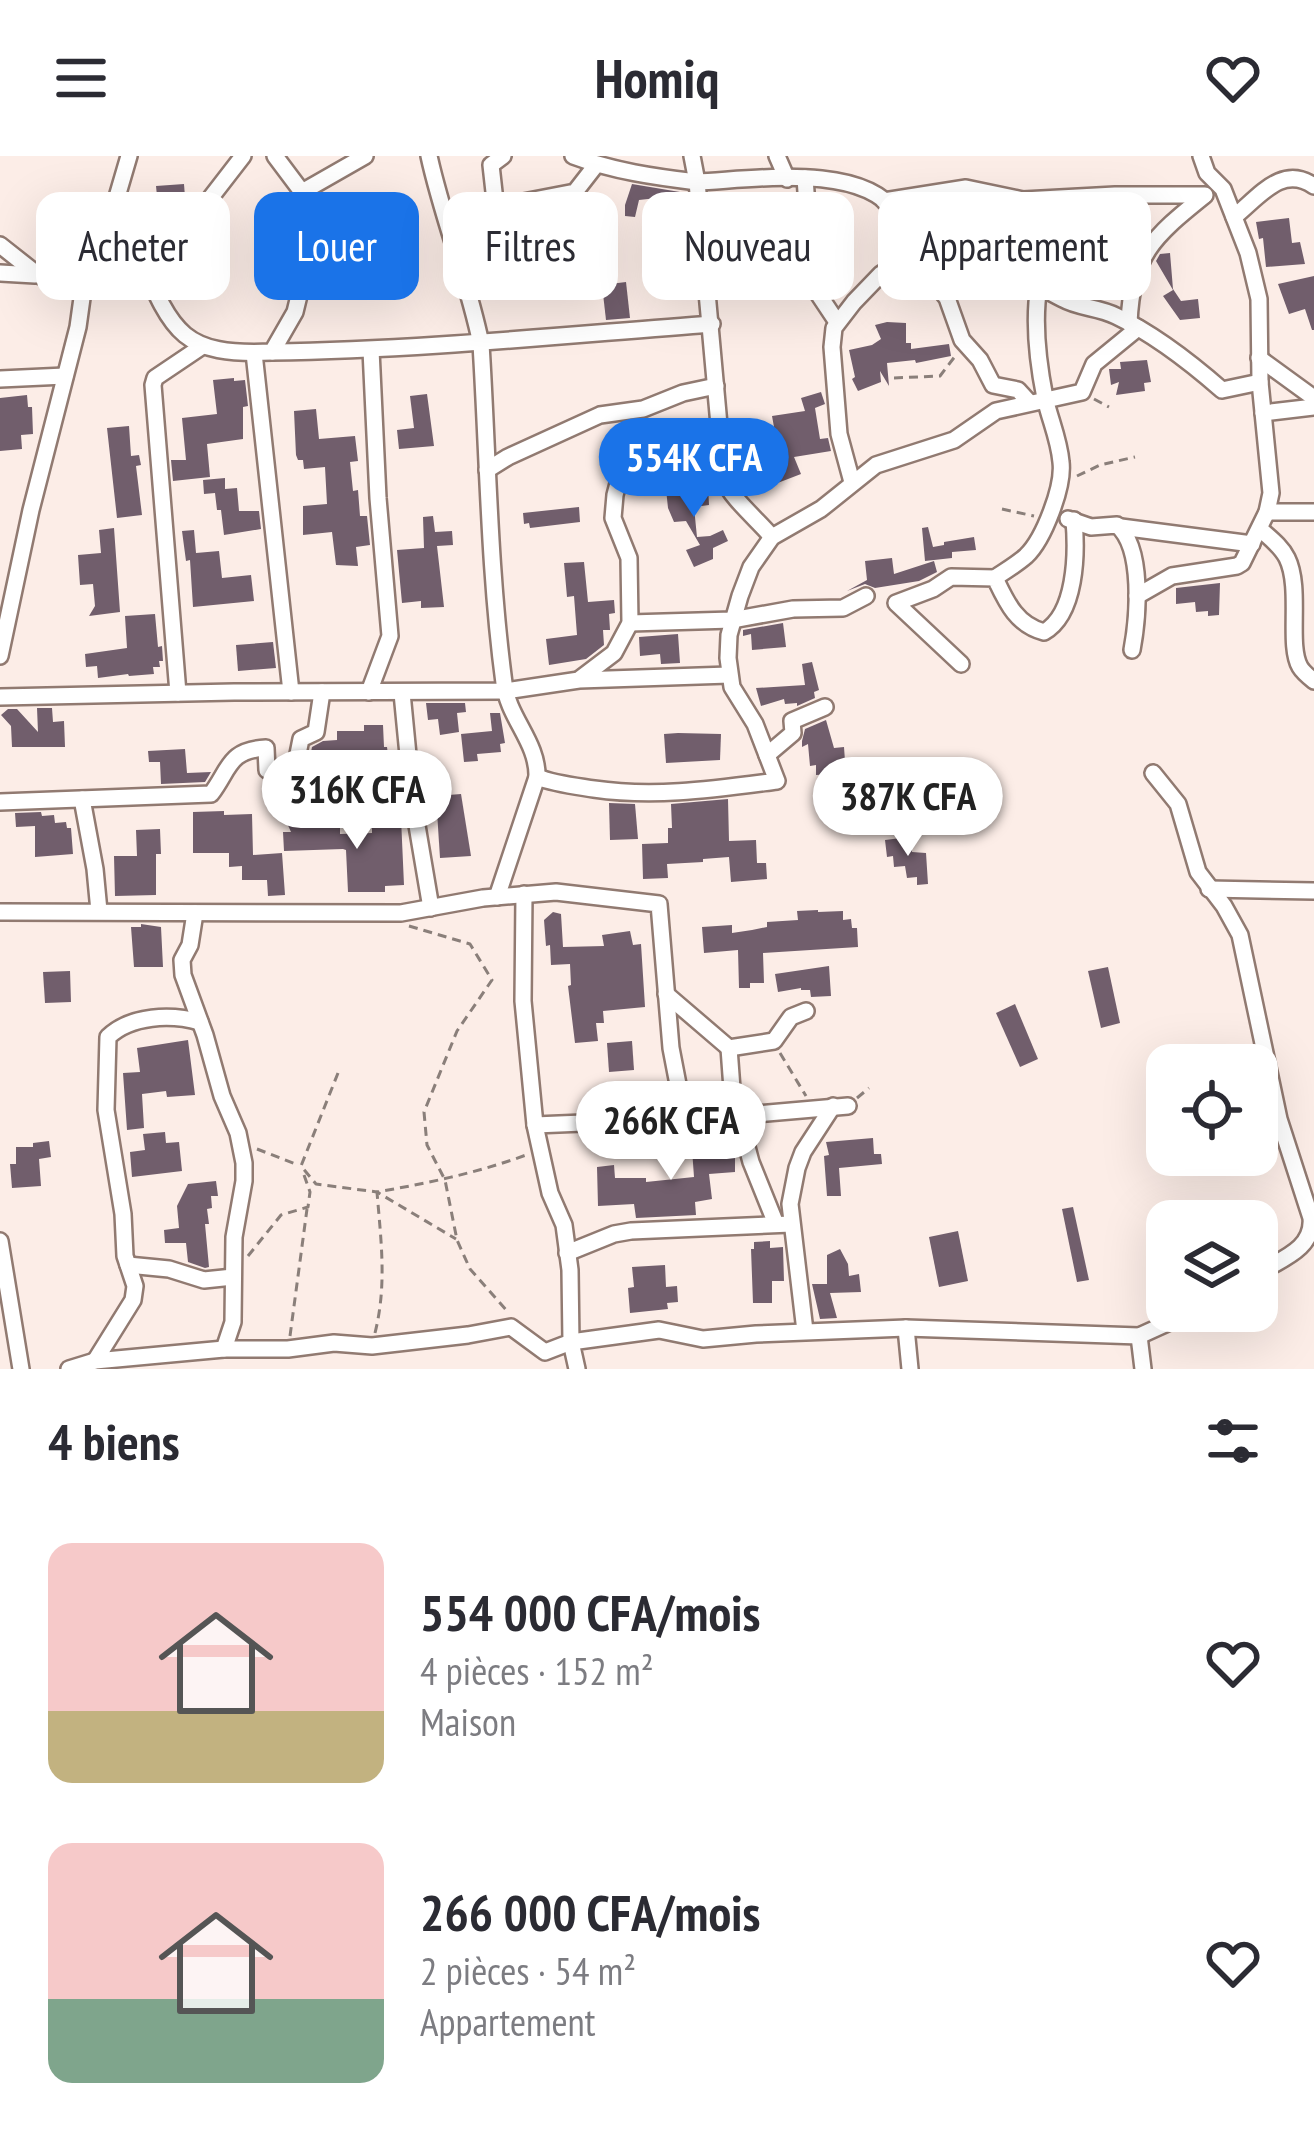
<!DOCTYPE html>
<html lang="fr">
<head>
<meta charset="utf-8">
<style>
	:root { --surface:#fff; --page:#f7f7f7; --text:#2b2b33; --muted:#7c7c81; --accent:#1a73e8 }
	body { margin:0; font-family:"PT Sans Narrow",sans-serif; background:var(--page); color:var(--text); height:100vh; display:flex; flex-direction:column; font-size:45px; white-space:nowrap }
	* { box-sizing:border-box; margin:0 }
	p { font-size:39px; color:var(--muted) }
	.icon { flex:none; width:66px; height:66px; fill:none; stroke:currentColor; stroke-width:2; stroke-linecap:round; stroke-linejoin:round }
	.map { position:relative; height:1213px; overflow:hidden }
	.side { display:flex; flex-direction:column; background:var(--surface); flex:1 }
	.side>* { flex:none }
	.guide { position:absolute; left:36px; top:36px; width:1242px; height:108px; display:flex; gap:24px }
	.controls { position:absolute; left:1146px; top:888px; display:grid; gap:24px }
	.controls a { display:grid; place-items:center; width:132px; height:132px; border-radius:24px; background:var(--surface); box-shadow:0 12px 48px #0002; font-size:60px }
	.price { position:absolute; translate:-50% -102px; padding:0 27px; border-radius:42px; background:#fff; color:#222; font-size:39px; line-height:78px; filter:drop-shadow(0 3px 6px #0008) }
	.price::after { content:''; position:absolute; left:50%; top:72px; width:36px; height:27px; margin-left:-18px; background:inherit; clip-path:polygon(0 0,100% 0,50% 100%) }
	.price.on { background:var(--accent); color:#fff }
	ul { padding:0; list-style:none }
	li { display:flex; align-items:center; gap:36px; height:300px; padding:0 48px }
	li span { display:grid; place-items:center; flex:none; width:336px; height:240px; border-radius:24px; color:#555 }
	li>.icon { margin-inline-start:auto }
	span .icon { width:144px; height:144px; fill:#fffc; stroke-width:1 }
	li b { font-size:51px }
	h2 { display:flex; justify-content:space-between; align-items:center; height:144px; padding:0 48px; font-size:51px }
	.chip { padding:0 42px; border-radius:24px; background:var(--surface); box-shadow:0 12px 48px #0002; font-size:42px; line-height:108px }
	.chip.on { background:var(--accent); color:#fff }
	header { display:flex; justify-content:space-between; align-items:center; height:156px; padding:0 48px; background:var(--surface); font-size:54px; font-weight:800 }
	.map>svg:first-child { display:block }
	.building { fill:#715e6c }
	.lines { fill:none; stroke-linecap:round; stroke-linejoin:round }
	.minor-casing { stroke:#917a71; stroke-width:20 }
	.path { stroke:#8a7f7a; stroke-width:3; stroke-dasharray:9 6; stroke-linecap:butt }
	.minor { stroke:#fff; stroke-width:15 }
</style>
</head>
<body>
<header><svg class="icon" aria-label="menu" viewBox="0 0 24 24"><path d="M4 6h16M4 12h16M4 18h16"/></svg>Homiq<svg class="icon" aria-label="heart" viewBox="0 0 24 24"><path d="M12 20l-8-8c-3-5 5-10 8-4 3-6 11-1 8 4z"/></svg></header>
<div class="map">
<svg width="1314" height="1213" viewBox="0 0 1314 1213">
	<rect width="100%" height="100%" fill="#fcede7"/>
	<!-- building -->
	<g class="building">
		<path d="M 184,28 L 186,54 L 182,58 L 159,60 L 156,30 Z"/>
		<path d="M 632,28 L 686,37 L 687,64 L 665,63 L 666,41 L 639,44 L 635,61 L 625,60 L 625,49 Z"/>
		<path d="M 554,52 L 588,52 L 590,70 L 550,71 L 551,76 L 529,78 L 530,82 L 511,84 L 511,78 L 505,79 L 519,65 L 541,63 L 540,55 Z"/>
		<path d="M 958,54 L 958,56 L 966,55 L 966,59 L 988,58 L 988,69 L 950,73 L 952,86 L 916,90 L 915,85 L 921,83 L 920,72 L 944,70 L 940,55 Z"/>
		<path d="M 1289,62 L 1292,87 L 1300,86 L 1305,108 L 1266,111 L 1263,82 L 1259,83 L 1256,66 Z"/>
		<path d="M 1170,97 L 1173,133 L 1181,145 L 1198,143 L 1200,162 L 1180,164 L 1163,140 L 1173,134 L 1156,105 L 1160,98 Z"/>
		<path d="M 1314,120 L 1314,174 L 1312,174 L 1305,153 L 1289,158 L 1278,128 Z"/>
		<path d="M 626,126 L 630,162 L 606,164 L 602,129 Z"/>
		<path d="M 887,166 L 906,167 L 906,187 L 911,187 L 911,193 L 949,188 L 951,200 L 916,207 L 915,204 L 887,207 L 889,230 L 880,215 L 881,226 L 858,235 L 852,223 L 855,221 L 849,194 L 872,189 L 881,183 L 875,169 Z"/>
		<path d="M 1147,204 L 1151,226 L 1144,227 L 1145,235 L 1116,239 L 1119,226 L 1111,229 L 1109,213 L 1121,213 L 1120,206 Z"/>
		<path d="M 234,222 L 234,225 L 245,224 L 248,250 L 243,251 L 243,283 L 207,288 L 210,321 L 173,325 L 171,304 L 186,304 L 182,262 L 217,258 L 213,224 Z"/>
		<path d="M 821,236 L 825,248 L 815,252 L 820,283 L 828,282 L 831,295 L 794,301 L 801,318 L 775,328 L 769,313 L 773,311 L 770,288 L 752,290 L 735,312 L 734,299 L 743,285 L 749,282 L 749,274 L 774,271 L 772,260 L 805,255 L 801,242 Z"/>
		<path d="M 427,238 L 434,290 L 399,293 L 397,274 L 414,272 L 410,240 Z"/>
		<path d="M 27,239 L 28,251 L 32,251 L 33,278 L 21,279 L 22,293 L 0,295 L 0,242 Z"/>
		<path d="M 316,253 L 319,283 L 355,280 L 358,305 L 350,306 L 353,335 L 358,334 L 360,360 L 367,360 L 370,389 L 356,391 L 358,410 L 336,409 L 332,376 L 303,379 L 303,350 L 327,348 L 325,311 L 304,313 L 303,304 L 298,304 L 296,299 L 294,255 Z"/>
		<path d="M 129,270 L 131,300 L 139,299 L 141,309 L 136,310 L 142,359 L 117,362 L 107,272 Z"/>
		<path d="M 225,322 L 225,333 L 237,332 L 239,355 L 259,355 L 261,373 L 224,379 L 221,354 L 217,354 L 215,337 L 204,338 L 203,324 Z"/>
		<path d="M 708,329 L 709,349 L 694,351 L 697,381 L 710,380 L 723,374 L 728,385 L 713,392 L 713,403 L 694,411 L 686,394 L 700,389 L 686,365 L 674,366 L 668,352 L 666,333 Z"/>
		<path d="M 579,351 L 580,366 L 530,372 L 529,367 L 524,368 L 523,357 Z"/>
		<path d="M 433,360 L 435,376 L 452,375 L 453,389 L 437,390 L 444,451 L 421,452 L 421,445 L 402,447 L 397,394 L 424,392 L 423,361 Z"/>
		<path d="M 928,371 L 933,391 L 944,389 L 944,386 L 974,381 L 976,394 L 952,396 L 952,402 L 925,405 L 922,372 Z"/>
		<path d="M 114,372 L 120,456 L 89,460 L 95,450 L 93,428 L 80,429 L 78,399 L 101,397 L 99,374 Z"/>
		<path d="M 194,374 L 196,397 L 219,395 L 222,422 L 251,419 L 254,445 L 193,451 L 190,404 L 186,405 L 182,375 Z"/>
		<path d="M 892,402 L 894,418 L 934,405 L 937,416 L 919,425 L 875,432 L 865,428 L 847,435 L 867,424 L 865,405 Z"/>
		<path d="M 584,406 L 588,446 L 614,444 L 615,457 L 609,458 L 610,474 L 603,474 L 604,489 L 586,503 L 549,509 L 546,483 L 577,479 L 574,440 L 567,441 L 564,407 Z"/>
		<path d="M 1220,427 L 1219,459 L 1208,460 L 1208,455 L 1196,456 L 1195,446 L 1176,448 L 1176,432 Z"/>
		<path d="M 155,458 L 158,491 L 162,490 L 163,505 L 159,505 L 160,511 L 153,511 L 154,518 L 129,520 L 128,518 L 98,522 L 97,510 L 86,511 L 85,498 L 127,492 L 125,460 Z"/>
		<path d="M 783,467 L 786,491 L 752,494 L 751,478 L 743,480 L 743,474 Z"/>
		<path d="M 678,478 L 680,507 L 661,508 L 660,498 L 640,500 L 639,481 Z"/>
		<path d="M 273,486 L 276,512 L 238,515 L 236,489 Z"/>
		<path d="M 812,506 L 819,534 L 814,536 L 815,542 L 797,550 L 797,547 L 785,548 L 784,543 L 761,550 L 756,532 L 805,529 L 802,508 Z"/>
		<path d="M 426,547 L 465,547 L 466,556 L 457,557 L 459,576 L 440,579 L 438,563 L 428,564 Z"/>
		<path d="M 37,552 L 52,552 L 53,566 L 64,565 L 65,591 L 12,591 L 11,570 L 1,559 L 8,553 L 17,553 L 38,576 Z"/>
		<path d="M 490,557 L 500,557 L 505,587 L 500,588 L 501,596 L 477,598 L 478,605 L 464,606 L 461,578 L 492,575 Z"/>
		<path d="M 826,564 L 834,592 L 844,591 L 845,605 L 834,606 L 835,618 L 816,619 L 816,609 L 810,610 L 808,588 L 802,591 L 802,585 L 805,573 Z"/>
		<path d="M 364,569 L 383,569 L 384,591 L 387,591 L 388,599 L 390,599 L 388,622 L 362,623 L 362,628 L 352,628 L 350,622 L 347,622 L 346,612 L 312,614 L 309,606 L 312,591 L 323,585 L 337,584 L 337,575 L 364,575 Z"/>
		<path d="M 678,577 L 721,578 L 720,604 L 666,607 L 664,578 Z"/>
		<path d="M 185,593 L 187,617 L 211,616 L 205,626 L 161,628 L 160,606 L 149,606 L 148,595 Z"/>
		<path d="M 461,638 L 471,700 L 440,702 L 436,640 Z"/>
		<path d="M 728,643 L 729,685 L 756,684 L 757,707 L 766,707 L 767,723 L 731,726 L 729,701 L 703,703 L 703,706 L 667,708 L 668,722 L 643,723 L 642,688 L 668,687 L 668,672 L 672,672 L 671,648 Z"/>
		<path d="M 609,647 L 635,648 L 638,683 L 610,684 Z"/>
		<path d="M 224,655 L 224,659 L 252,658 L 253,699 L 282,697 L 285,739 L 268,740 L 267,724 L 242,724 L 242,710 L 229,711 L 229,697 L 193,697 L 193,656 Z"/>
		<path d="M 41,656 L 42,660 L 54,659 L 55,667 L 66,666 L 67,672 L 71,672 L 73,698 L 35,701 L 35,670 L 16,671 L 15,657 Z"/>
		<path d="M 401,662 L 404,729 L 385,730 L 385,736 L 348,736 L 346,694 L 343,693 L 284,695 L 283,676 L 291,676 L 287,667 L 299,663 L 303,672 L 326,672 L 326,668 L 340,667 L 340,678 L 372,677 L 372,667 Z"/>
		<path d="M 160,673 L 161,698 L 156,698 L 156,739 L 115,740 L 114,700 L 137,700 L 136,674 Z"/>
		<path d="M 901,682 L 911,683 L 912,696 L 926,697 L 928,728 L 917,729 L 917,721 L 907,722 L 905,710 L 894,711 L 893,700 L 887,701 L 885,684 Z"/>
		<path d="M 818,754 L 818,756 L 843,755 L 843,764 L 851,763 L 852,772 L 857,772 L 858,791 L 763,797 L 764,827 L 750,827 L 750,832 L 739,832 L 738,794 L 704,797 L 702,771 L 732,769 L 732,777 L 752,774 L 767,771 L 767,766 L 798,764 L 797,755 Z"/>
		<path d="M 553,756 L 561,758 L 563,791 L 604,790 L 602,779 L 630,775 L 633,789 L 641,788 L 645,851 L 603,855 L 604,867 L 596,867 L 598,885 L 575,887 L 568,830 L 571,829 L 570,808 L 551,809 L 550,789 L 546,790 L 544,764 Z"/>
		<path d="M 141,768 L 161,771 L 163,811 L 134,811 L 131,771 L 141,771 Z"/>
		<path d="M 829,810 L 831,840 L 811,841 L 810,834 L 801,834 L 801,832 L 778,836 L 775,818 Z"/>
		<path d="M 1108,811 L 1120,867 L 1101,872 L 1088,815 Z"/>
		<path d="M 70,815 L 71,846 L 45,847 L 43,816 Z"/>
		<path d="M 1015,848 L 1038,903 L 1020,911 L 996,857 Z"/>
		<path d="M 188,884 L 195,939 L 167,941 L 166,935 L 142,938 L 144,972 L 127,974 L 123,917 L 140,916 L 137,892 Z"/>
		<path d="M 632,885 L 634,914 L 609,916 L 607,887 Z"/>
		<path d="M 728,975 L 735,991 L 735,1016 L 709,1018 L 712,1043 L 695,1046 L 696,1059 L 636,1062 L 634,1048 L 598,1050 L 597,1011 L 614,1009 L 615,1022 L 646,1022 L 646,1026 L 694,1021 L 692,993 L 702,993 L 700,979 Z"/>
		<path d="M 165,976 L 166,987 L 179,986 L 182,1015 L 132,1021 L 130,996 L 145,994 L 143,978 Z"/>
		<path d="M 873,982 L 874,998 L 881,998 L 882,1008 L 839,1012 L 841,1040 L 827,1040 L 824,1000 L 829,999 L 826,986 Z"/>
		<path d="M 49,985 L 51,1001 L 39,1003 L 41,1030 L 12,1032 L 10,1008 L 16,1008 L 16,991 L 33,991 L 33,987 Z"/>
		<path d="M 216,1025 L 218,1040 L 211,1040 L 212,1052 L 207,1053 L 209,1068 L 205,1068 L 209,1111 L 205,1112 L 188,1106 L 186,1087 L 165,1087 L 164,1074 L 179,1072 L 177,1050 L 188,1028 Z"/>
		<path d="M 1073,1051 L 1089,1124 L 1077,1126 L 1062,1053 Z"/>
		<path d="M 958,1075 L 968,1125 L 939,1131 L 929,1081 Z"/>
		<path d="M 770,1085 L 770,1092 L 783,1091 L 784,1125 L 772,1125 L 772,1147 L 753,1147 L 751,1093 L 754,1093 L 754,1086 Z"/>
		<path d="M 840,1093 L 848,1108 L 849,1120 L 859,1118 L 861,1136 L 830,1137 L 837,1162 L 820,1163 L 812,1128 L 827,1128 L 827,1099 Z"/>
		<path d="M 665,1109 L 666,1131 L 677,1130 L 678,1146 L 667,1147 L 668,1153 L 630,1157 L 628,1132 L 634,1131 L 632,1111 Z"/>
	</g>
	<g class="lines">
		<!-- minor casing -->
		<g class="minor-casing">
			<g id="minor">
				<path d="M 275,0 L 302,36 L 365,0"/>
				<path d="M 429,0 C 443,64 468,124 481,188 C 488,301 489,415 504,527 C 508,562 538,586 537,621 L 497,741"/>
				<path d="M 573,0 C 613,15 655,21 697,26 L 724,324 C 732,343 757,363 772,381"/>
				<path d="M 692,0 L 697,26 C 750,24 862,6 896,57 C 904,69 903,88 905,103 C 926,102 949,94 970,99 C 1003,106 1033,128 1063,143 C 1079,152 1098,151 1116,160 C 1154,178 1190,206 1222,234 L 1260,226"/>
				<path d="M 777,0 L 787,23"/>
				<path d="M 805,22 L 812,120 L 817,136 L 837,166"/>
				<path d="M 884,45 L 966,32 L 1023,44 L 1115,39 L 1205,39"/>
				<path d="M 1234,61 C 1260,40 1282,8 1314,30"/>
				<path d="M 502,63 L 495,45 L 491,9 L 503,0"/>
				<path d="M 0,89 L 38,119 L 83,135"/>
				<path d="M 140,101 C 173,178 183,200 272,196 L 295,156 L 312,86 L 312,67 L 302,36"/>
				<path d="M 457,102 L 480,98 L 487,93 L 497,67 L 523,46 L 575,36 L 596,9"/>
				<path d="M 915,102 L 947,142 L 962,184 L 980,204 L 993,229 L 1018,234 L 1029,246"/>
				<path d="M 0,117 L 35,119"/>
				<path d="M 93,123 L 120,114 L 173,83 L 195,62 L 243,0"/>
				<path d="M 1129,167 C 1132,99 1153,81 1204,40"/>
				<path d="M 272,196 C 419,194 565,179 712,168"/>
				<path d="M 254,197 L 291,536"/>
				<path d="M 1259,202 L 1314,242"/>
				<path d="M 0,223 L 65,220"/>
				<path d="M 1263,257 L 1314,251"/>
				<path d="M 487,314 L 508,301 L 600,259 L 643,253 L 683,237 L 716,230"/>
				<path d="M 852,326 L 839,278 L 832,191 L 834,172 L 854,146 L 881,118 L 905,103"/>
				<path d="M 1267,356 L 1314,356"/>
				<path d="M 1068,363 L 1091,371 L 1117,369 C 1144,392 1138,462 1132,494"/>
				<path d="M 1121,371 L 1252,388"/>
				<path d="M 1260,373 C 1270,382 1281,390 1287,402 C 1302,432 1287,489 1300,511 C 1303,516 1309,521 1314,525"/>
				<path d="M 995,422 C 1005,415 1017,408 1026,400 C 1044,383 1064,330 1061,306 C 1059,283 1050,264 1045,242 C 1038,207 1033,166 1039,130"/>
				<path d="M 1137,440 L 1172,420 L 1237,410 L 1242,407 L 1267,356 L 1271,337 L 1260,226 L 1259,143 L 1248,97 L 1223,33 L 1207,17 L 1201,0"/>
				<path d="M 630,467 L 732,464 L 793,453 L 843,452 L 866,440"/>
				<path d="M 0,500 L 31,354 L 78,171 L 83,135 L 93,123 L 129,0"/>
				<path d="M 961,508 L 896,447 L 933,433 L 951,421 L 995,422 C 1006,445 1016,469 1044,476 C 1076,458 1077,398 1074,364"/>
				<path d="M 581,522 L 614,497 L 630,467 L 629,402 L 613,362 L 615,339 L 621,316 L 649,309 L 685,313 L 706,285 L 719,283"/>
				<path d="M 369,536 L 390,480 L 378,342 L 371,194"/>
				<path d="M 178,537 L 153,229 L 155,222 L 201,191"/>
				<path d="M 402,537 L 412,640"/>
				<path d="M 0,541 L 234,536 L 505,535 L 579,524 L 729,519"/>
				<path d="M 767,599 L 793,577 L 792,565 L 825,551"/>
				<path d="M 300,614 L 275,646 L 340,641 L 412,640 L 431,752"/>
				<path d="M 1153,617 L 1178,648 L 1198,716 L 1224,750 L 1240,779 L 1279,963 L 1311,1062 C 1314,1093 1281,1103 1257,1118"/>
				<path d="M 537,621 C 555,628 575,630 594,633 C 656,642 715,633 777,625 L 755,568 L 732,531 L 728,502 L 729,479 L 740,440 L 751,411 L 772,381 L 821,353 L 876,309 L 954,284 L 996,255 L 1082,236 L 1094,208 L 1138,172"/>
				<path d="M 82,643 L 95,713 L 99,755"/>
				<path d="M 0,646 L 211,638 C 230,613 228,594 266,592 L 267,614 L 288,618 L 295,613 L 301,583 L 316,576 L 322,536"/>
				<path d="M 1209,733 L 1314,735"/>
				<path d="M 0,756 L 401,757 L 483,742 L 556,736 L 659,748 L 671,892 L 686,970"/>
				<path d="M 195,757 L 190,789 L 182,804 L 183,819 L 205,879 L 222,940 L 238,977 L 244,1007 L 244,1025 L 234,1081 L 233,1166 L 224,1193"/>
				<path d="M 666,838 L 729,892 L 774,885 L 791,861 L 806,855"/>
				<path d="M 729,892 L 734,960 L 743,976 L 751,1006 L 776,1068"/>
				<path d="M 535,969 L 631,965 L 678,971 L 734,960 L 848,950"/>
				<path d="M 0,1085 L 21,1213"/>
				<path d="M 567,1097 L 614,1078 L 631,1075 L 791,1068"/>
				<path d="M 128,1109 L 169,1113 L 204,1124 L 233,1121"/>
				<path d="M 906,1172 L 910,1213"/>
				<path d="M 805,1175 L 790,1048 L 797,1012 L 803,996 L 833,950"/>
				<path d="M 1139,1180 L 1143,1213"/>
				<path d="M 95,1205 L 133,1144 L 135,1130 L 125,1100 L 123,1058 L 106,954 L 108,881 C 131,859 171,858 200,866"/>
				<path d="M 69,1213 L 95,1205 L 224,1193 L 288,1193 L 334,1187 L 372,1190 L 468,1179 L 511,1171 L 545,1196 L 571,1186 L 570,1114 L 564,1069 L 550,1037 L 535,969 L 523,845 L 524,738"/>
				<path d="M 577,1213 L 571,1186 L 659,1174 L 703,1183 L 756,1178 L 906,1172 L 1139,1180 L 1194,1155"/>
			</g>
		</g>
		<!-- path -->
		<g class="path">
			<path d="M 894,222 L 940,220 L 956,199"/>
			<path d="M 1094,243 L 1109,251"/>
			<path d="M 1077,320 L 1100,309 L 1135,301"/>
			<path d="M 1002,353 L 1034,360"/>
			<path d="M 409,770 L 470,788 L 492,824 L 457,875 L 424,956 L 427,989 L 445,1024 L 457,1084 L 470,1113 L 507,1155"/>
			<path d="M 780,897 L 806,940"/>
			<path d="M 338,917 L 301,1010 L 316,1028 L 377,1036 L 456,1083"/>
			<path d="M 857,942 L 869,932"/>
			<path d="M 257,993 L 298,1009"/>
			<path d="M 248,1100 L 281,1059 L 308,1051 L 310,1036 L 303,1016"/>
			<path d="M 375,1177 C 387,1129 381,1085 377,1036 C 428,1027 477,1017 526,999"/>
			<path d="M 290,1180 L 307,1053"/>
		</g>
		<!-- minor -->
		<use href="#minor" class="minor"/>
	</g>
</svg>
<div class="controls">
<a><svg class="icon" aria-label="locate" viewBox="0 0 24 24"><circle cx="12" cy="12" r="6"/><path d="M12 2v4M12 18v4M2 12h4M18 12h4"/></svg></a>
<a><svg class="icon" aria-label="layers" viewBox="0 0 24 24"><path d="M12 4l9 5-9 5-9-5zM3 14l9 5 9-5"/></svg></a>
</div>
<b class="price on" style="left:694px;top:364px">554K CFA</b>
<b class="price" style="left:357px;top:696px">316K CFA</b>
<b class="price" style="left:908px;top:703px">387K CFA</b>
<b class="price" style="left:671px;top:1027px">266K CFA</b>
<div class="guide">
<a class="chip">Acheter</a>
<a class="chip on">Louer</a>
<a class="chip">Filtres</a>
<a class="chip">Nouveau</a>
<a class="chip">Appartement</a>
</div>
</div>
<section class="side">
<h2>4 biens<svg class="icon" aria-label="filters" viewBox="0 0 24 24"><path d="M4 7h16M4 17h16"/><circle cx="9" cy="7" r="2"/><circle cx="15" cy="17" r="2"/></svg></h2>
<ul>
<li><span style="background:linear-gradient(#f6c9c9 70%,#c2b280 0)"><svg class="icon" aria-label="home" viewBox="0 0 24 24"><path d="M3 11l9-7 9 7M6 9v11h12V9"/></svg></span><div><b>554 000 CFA/mois</b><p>4 pièces · 152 m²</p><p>Maison</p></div><svg class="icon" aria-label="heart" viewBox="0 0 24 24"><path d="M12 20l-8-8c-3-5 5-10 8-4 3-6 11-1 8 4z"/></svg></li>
<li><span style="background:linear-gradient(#f6c9c9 65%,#7fa58c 0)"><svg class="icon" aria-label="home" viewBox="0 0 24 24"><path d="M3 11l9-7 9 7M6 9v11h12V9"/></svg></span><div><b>266 000 CFA/mois</b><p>2 pièces · 54 m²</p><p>Appartement</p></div><svg class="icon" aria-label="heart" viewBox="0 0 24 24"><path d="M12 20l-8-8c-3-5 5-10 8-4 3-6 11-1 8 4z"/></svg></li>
</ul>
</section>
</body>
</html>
